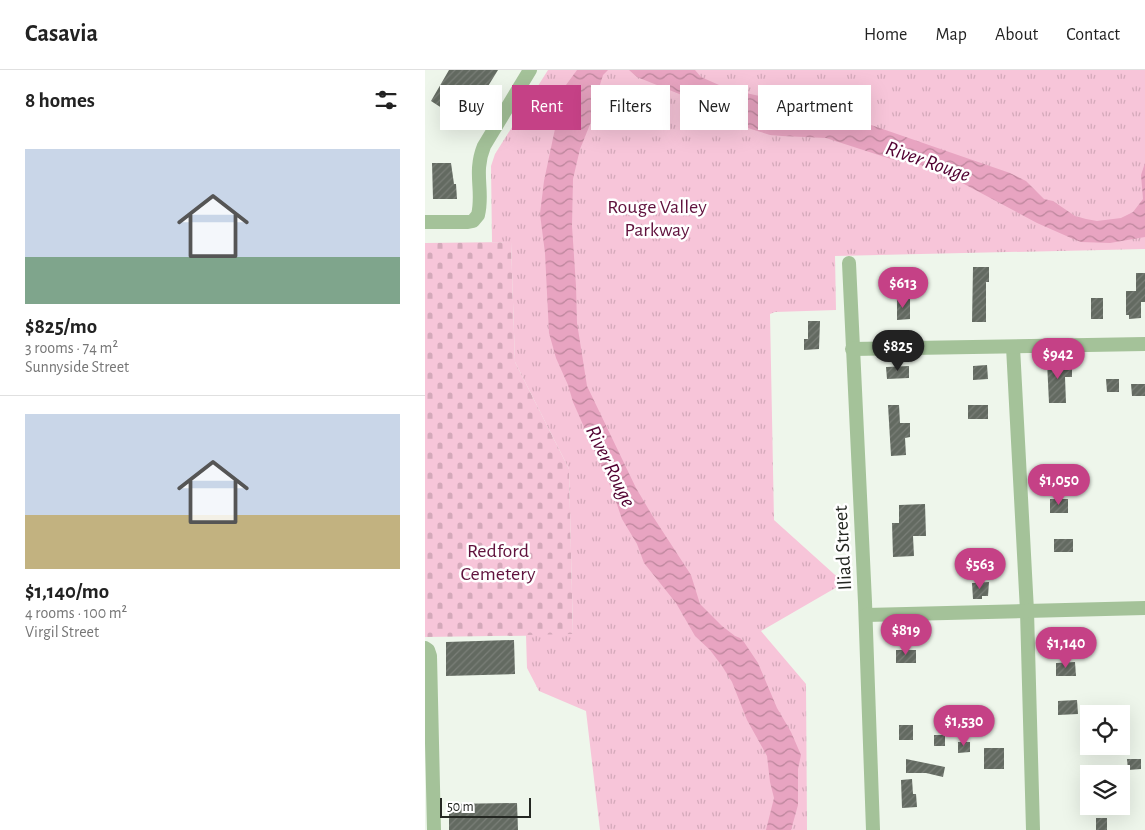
<!DOCTYPE html>
<html lang="en">
<head>
<meta charset="utf-8">
<style>
	:root { --surface:#fff; --page:#f6f6f6; --text:#222; --muted:#767676; --line:#e0e0e0; --accent:#c54186 }
	body { margin:0; font-family:"Alegreya Sans",sans-serif; background:var(--page); color:var(--text); height:100vh; display:flex; flex-direction:column; font-size:19px; white-space:nowrap }
	* { box-sizing:border-box; margin:0 }
	p { font-size:16px; color:var(--muted) }
	.icon { flex:none; width:28px; height:28px; fill:none; stroke:currentColor; stroke-width:2; stroke-linecap:round; stroke-linejoin:round }
	.map { position:relative; flex:1; overflow:hidden }
	.side { display:flex; flex-direction:column; background:var(--surface); width:425px }
	.side>* { flex:none }
	.guide { position:absolute; left:15px; top:15px; width:475px; height:45px; display:flex; gap:10px }
	.fabs { position:absolute; left:655px; top:635px; display:grid; gap:10px }
	.fabs a { display:grid; place-items:center; width:50px; height:50px; border-radius:0px; background:var(--surface); box-shadow:0 5px 20px #0002; font-size:25px }
	.scale { position:absolute; left:15px; bottom:12px; width:91px; box-sizing:border-box; padding-left:5px; border:2px solid #242722; border-top:0; font-size:14px; line-height:18px; white-space:nowrap; color:#242722; -webkit-text-stroke:4px #fff; paint-order:stroke }
	.price { position:absolute; translate:-50% -42px; padding:0 11px; border-radius:18px; background:var(--accent); color:#fff; font-size:16px; line-height:32px; filter:drop-shadow(0 1px 2px #0008) }
	.price::after { content:''; position:absolute; left:50%; top:30px; width:15px; height:11px; margin-left:-8px; background:inherit; clip-path:polygon(0 0,100% 0,50% 100%) }
	.price.active { background:#222; color:#fff }
	ul { padding:0; list-style:none }
	li { display:grid; align-content:center; gap:10px; height:265px; padding:0 25px }
	li+li { border-top:1px solid var(--line) }
	li span { display:grid; place-items:center; height:155px; border-radius:0px; color:#555 }
	li>.icon { margin-inline-start:auto }
	span .icon { width:90px; height:90px; fill:#fffc; stroke-width:1 }
	li b { font-size:21px }
	h2 { display:flex; justify-content:space-between; align-items:center; height:60px; padding:0 25px; font-size:21px }
	.chip { padding:0 18px; border-radius:0px; background:var(--surface); box-shadow:0 5px 20px #0002; font-size:18px; line-height:45px }
	.chip.active { background:var(--accent); color:#fff }
	header { display:flex; align-items:center; gap:30px; box-sizing:border-box; height:70px; padding:0 25px; background:var(--surface); border-bottom:1px solid var(--line) }
	header strong { font-size:24px }
	nav { display:flex; gap:28px; margin-inline-start:auto; font-size:18px }
	main { display:flex; flex:1; min-height:0 }
	.map>svg:first-child { display:block }
	.cemetery { fill:url(#cemetery-stones) }
	.park { fill:url(#park-tufts) }
	.water { fill:url(#water-waves) }
	.building { fill:url(#building-hatch) }
	.lines { fill:none; stroke-linecap:round; stroke-linejoin:round }
	.minor { stroke:#a4c299; stroke-width:14 }
	.labels { text-anchor:middle; stroke-width:5; stroke-linejoin:round; paint-order:stroke }
	.park-label { font-size:20px; fill:#60123d; stroke:#fff }
	.street-label { font-size:20px; fill:#242722; stroke:#fff }
	.water-label { font-size:21px; font-style:italic; fill:#510131; stroke:#fff }
</style>
</head>
<body>
<header>
<strong>Casavia</strong>
<nav><a>Home</a><a>Map</a><a>About</a><a>Contact</a></nav>
</header>
<main>
<section class="side">
<h2>8 homes<svg class="icon" aria-label="filters" viewBox="0 0 24 24"><path d="M4 7h16M4 17h16"/><circle cx="9" cy="7" r="2"/><circle cx="15" cy="17" r="2"/></svg></h2>
<ul>
<li><span style="background:linear-gradient(#c9d6e8 70%,#7fa58c 0)"><svg class="icon" aria-label="home" viewBox="0 0 24 24"><path d="M3 11l9-7 9 7M6 9v11h12V9"/></svg></span><div><b>$825/mo</b><p>3 rooms · 74 m²</p><p>Sunnyside Street</p></div></li>
<li><span style="background:linear-gradient(#c9d6e8 65%,#c2b280 0)"><svg class="icon" aria-label="home" viewBox="0 0 24 24"><path d="M3 11l9-7 9 7M6 9v11h12V9"/></svg></span><div><b>$1,140/mo</b><p>4 rooms · 100 m²</p><p>Virgil Street</p></div></li>
</ul>
</section>
<div class="map">
<svg width="720" height="760" viewBox="0 0 720 760">
	<defs>
		<pattern id="cemetery-stones" width="16" height="16" patternUnits="userSpaceOnUse" patternTransform="scale(1.25)"><rect width="16" height="16" fill="#f7c5d9"/><path d="M2 7V4a2 2 0 0 1 4 0v3zM10 15v-3a2 2 0 0 1 4 0v3z" fill="#d4a9ba"/></pattern>
		<pattern id="park-tufts" width="24" height="20" patternUnits="userSpaceOnUse" patternTransform="scale(1.25)"><rect width="24" height="20" fill="#f7c5d9"/><path d="M3 7l-1-3M5 7V3M7 7l1-3M15 17l-1-3M17 17v-4M19 17l1-3" fill="none" stroke="#d4a9ba"/></pattern>
		<pattern id="water-waves" width="16" height="10" patternUnits="userSpaceOnUse" patternTransform="scale(1.25)"><rect width="16" height="10" fill="#e8a4c1"/><path d="M0 5q4-4 8 0t8 0" fill="none" stroke="#bc869c"/></pattern>
		<pattern id="building-hatch" width="6" height="6" patternUnits="userSpaceOnUse" patternTransform="scale(1.25)"><rect width="6" height="6" fill="#636a61"/><path d="M-1 1l2-2M0 6l6-6M5 7l2-2" fill="none" stroke="#7a7f78"/></pattern>
	</defs>
	<rect width="100%" height="100%" fill="#eef6eb"/>
	<!-- cemetery -->
	<path class="cemetery" d="M 86,172 L 90,292 L 144,399 L 148,565 L 0,567 L 0,173 Z"/>
	<!-- park -->
	<path class="park" d="M 123,0 L 720,0 L 720,179 L 410,186 L 411,240 L 350,242 L 345,244 L 349,450 L 419,513 L 336,561 L 381,614 L 382,760 L 175,760 L 161,641 L 114,621 L 102,598 L 101,565 L 148,564 L 144,399 L 90,292 L 86,172 L 67,172 L 66,96 L 70,84 Z"/>
	<!-- water -->
	<g class="water">
		<path d="M 152,0 L 183,0 L 178,5 L 173,21 L 166,52 L 155,79 L 148,109 L 147,156 L 151,216 L 152,253 L 162,316 L 211,418 L 227,445 L 266,505 L 275,534 L 297,556 L 310,566 L 315,568 L 319,572 L 333,593 L 352,638 L 366,662 L 376,685 L 373,699 L 373,735 L 366,760 L 341,760 L 349,728 L 345,712 L 342,686 L 322,650 L 307,612 L 297,596 L 285,580 L 270,566 L 251,533 L 219,493 L 212,474 L 197,449 L 187,420 L 148,332 L 143,315 L 131,288 L 124,263 L 120,183 L 115,144 L 119,111 L 135,35 L 141,15 Z"/>
		<path d="M 204,0 L 270,0 L 276,7 L 303,19 L 357,31 L 371,47 L 393,50 L 426,51 L 446,55 L 585,103 L 601,111 L 619,129 L 628,131 L 650,146 L 661,149 L 672,151 L 696,148 L 708,142 L 718,129 L 716,105 L 720,93 L 720,167 L 685,173 L 656,172 L 646,168 L 612,153 L 526,107 L 496,95 L 466,89 L 401,68 L 357,66 L 345,65 L 326,59 L 317,56 L 284,36 L 212,7 Z"/>
	</g>
	<!-- building -->
	<g class="building">
		<path d="M 24,0 L 73,0 L 36,60 L 18,49 L 23,42 L 6,31 Z"/>
		<path d="M 7,93 L 26,93 L 29,114 L 31,114 L 32,129 L 8,129 Z"/>
		<path d="M 548,197 L 564,197 L 564,212 L 561,212 L 561,252 L 547,252 Z"/>
		<path d="M 465,198 L 476,198 L 476,209 L 466,209 Z"/>
		<path d="M 711,203 L 720,203 L 720,232 L 716,232 L 716,248 L 704,249 L 704,245 L 701,245 L 701,221 L 711,221 Z"/>
		<path d="M 472,228 L 485,228 L 485,249 L 472,250 Z"/>
		<rect x="666" y="228" width="12" height="21"/>
		<path d="M 383,251 L 395,251 L 394,279 L 379,280 L 379,269 L 383,269 Z"/>
		<path d="M 647,291 L 647,307 L 640,307 L 641,333 L 624,333 L 622,292 Z"/>
		<path d="M 562,295 L 563,309 L 548,310 L 548,296 Z"/>
		<path d="M 484,296 L 484,308 L 462,309 L 461,297 Z"/>
		<path d="M 681,309 L 694,309 L 694,322 L 682,322 Z"/>
		<path d="M 706,314 L 720,314 L 720,326 L 707,326 Z"/>
		<path d="M 463,335 L 474,335 L 475,353 L 485,353 L 485,367 L 480,368 L 481,385 L 466,386 Z"/>
		<rect x="543" y="335" width="20" height="14"/>
		<rect x="625" y="429" width="18" height="14"/>
		<path d="M 500,434 L 501,466 L 488,466 L 489,486 L 468,487 L 467,453 L 474,453 L 474,435 Z"/>
		<rect x="629" y="469" width="19" height="13"/>
		<path d="M 564,512 L 563,526 L 557,526 L 557,529 L 548,529 L 547,513 Z"/>
		<path d="M 89,570 L 90,604 L 21,606 L 21,572 Z"/>
		<rect x="471" y="580" width="20" height="13"/>
		<path d="M 650,592 L 651,606 L 631,606 L 631,593 Z"/>
		<path d="M 652,630 L 653,644 L 633,645 L 633,631 Z"/>
		<rect x="474" y="655" width="14" height="15"/>
		<rect x="509" y="665" width="11" height="11"/>
		<path d="M 533,672 L 545,672 L 545,682 L 533,683 Z"/>
		<rect x="559" y="678" width="20" height="21"/>
		<path d="M 481,689 L 520,697 L 518,707 L 501,703 L 481,703 Z"/>
		<path d="M 702,689 L 716,689 L 716,699 L 703,700 Z"/>
		<path d="M 487,709 L 488,724 L 491,724 L 492,737 L 477,738 L 476,710 Z"/>
		<path d="M 92,733 L 93,760 L 24,760 L 24,734 Z"/>
		<rect x="671" y="748" width="11" height="12"/>
	</g>
	<g class="lines">
		<!-- minor -->
		<g class="minor">
			<path d="M 0,152 L 43,152 L 48,151 L 53,145 C 59,121 48,103 59,76 L 105,0"/>
			<path d="M 424,193 L 440,532 L 448,760"/>
			<path d="M 588,277 L 602,541 L 608,760"/>
			<path d="M 427,279 L 720,274"/>
			<path d="M 441,545 L 720,538"/>
			<path d="M 0,578 L 3,580 L 5,586 L 9,760"/>
		</g>
	</g>
	<g class="labels">
		<!-- park labels -->
		<g class="park-label">
			<text x="232" y="143">Rouge Valley<tspan x="232" dy="23">Parkway</tspan></text>
			<text x="73" y="487">Redford<tspan x="73" dy="23">Cemetery</tspan></text>
		</g>
		<!-- street labels -->
		<g class="street-label">
			<text transform="translate(417 478) rotate(-93)" y="7">Iliad Street</text>
		</g>
		<!-- water labels -->
		<g class="water-label">
			<text transform="translate(503 91) rotate(19)" y="7">River Rouge</text>
			<text transform="translate(186 396) rotate(64)" y="7">River Rouge</text>
		</g>
	</g>
</svg>
<div class="fabs">
<a><svg class="icon" aria-label="locate" viewBox="0 0 24 24"><circle cx="12" cy="12" r="6"/><path d="M12 2v4M12 18v4M2 12h4M18 12h4"/></svg></a>
<a><svg class="icon" aria-label="layers" viewBox="0 0 24 24"><path d="M12 4l9 5-9 5-9-5zM3 14l9 5 9-5"/></svg></a>
</div>
<div class="scale">50 m</div>
<b class="price" style="left:478px;top:239px">$613</b>
<b class="price active" style="left:473px;top:302px">$825</b>
<b class="price" style="left:633px;top:310px">$942</b>
<b class="price" style="left:634px;top:436px">$1,050</b>
<b class="price" style="left:555px;top:520px">$563</b>
<b class="price" style="left:481px;top:586px">$819</b>
<b class="price" style="left:641px;top:599px">$1,140</b>
<b class="price" style="left:539px;top:677px">$1,530</b>
<div class="guide">
<a class="chip">Buy</a>
<a class="chip active">Rent</a>
<a class="chip">Filters</a>
<a class="chip">New</a>
<a class="chip">Apartment</a>
</div>
</div>
</main>
</body>
</html>
